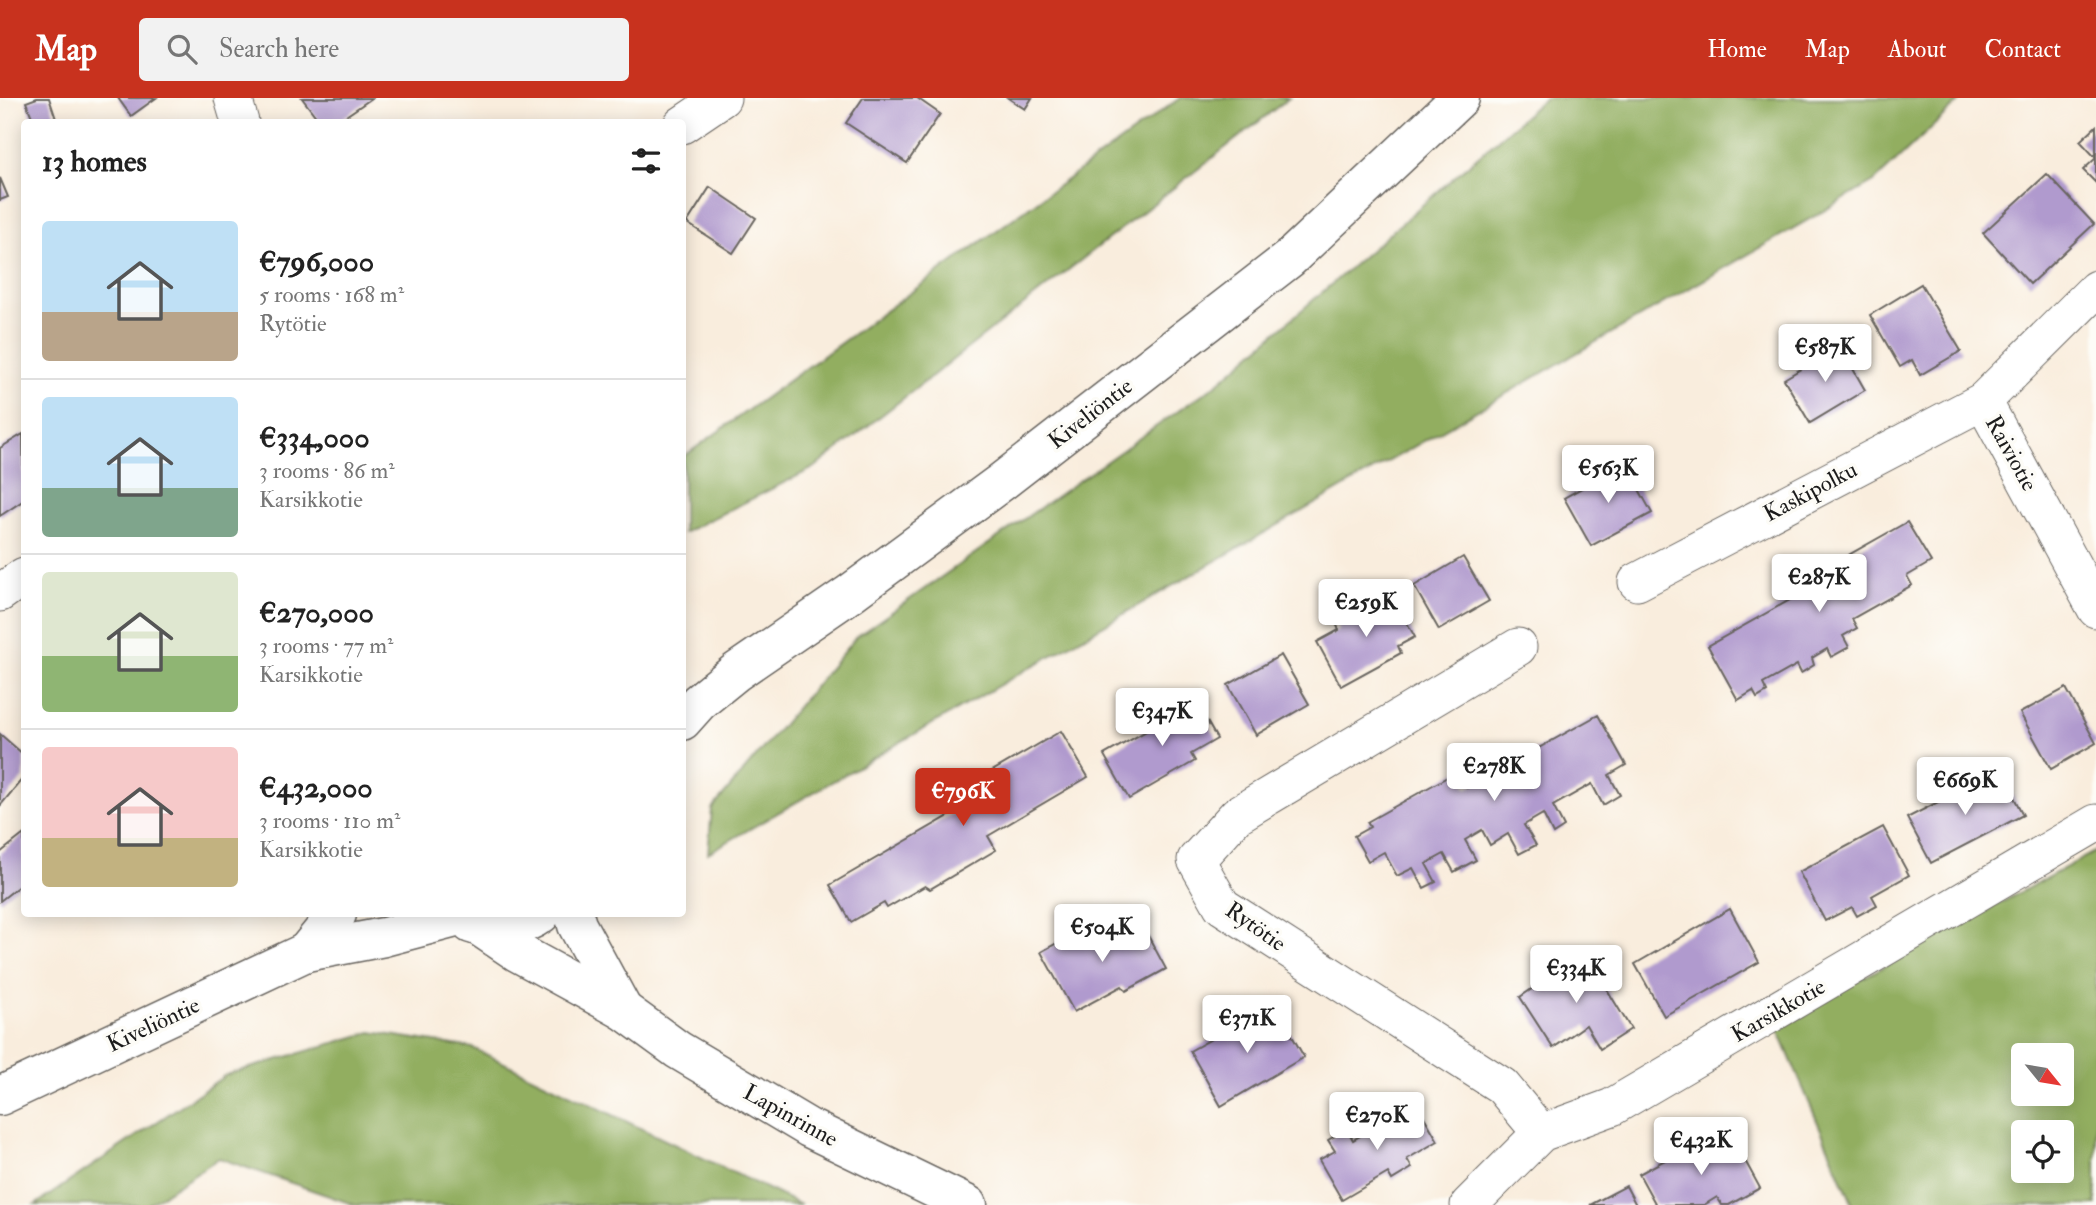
<!DOCTYPE html>
<html lang="en">
<head>
<meta charset="utf-8">
<style>
	:root { --surface:#fff; --page:#f2f2f2; --text:#222; --muted:#767676; --line:#e0e0e0; --accent:#c8321e }
	body { margin:0; font-family:"IM FELL Double Pica",serif; background:var(--page); color:var(--text); height:100vh; display:flex; flex-direction:column; font-size:26px; white-space:nowrap }
	* { box-sizing:border-box; margin:0 }
	p { font-size:23px; color:var(--muted) }
	.icon { flex:none; width:38px; height:38px; fill:none; stroke:currentColor; stroke-width:2; stroke-linecap:round; stroke-linejoin:round }
	.map { position:relative; flex:1; overflow:hidden }
	.side { position:absolute; left:21px; top:21px; width:665px; height:798px; display:flex; flex-direction:column; background:var(--surface); border-radius:7px; box-shadow:0 4px 18px #0003 }
	.side>* { flex:none }
	.needle { width:46px; rotate:120deg }
	.fabs { position:absolute; left:2011px; top:945px; display:grid; gap:14px }
	.fabs a { display:grid; place-items:center; width:63px; height:63px; border-radius:7px; background:var(--surface); box-shadow:0 4px 18px #0003; font-size:35px }
	.price { position:absolute; translate:-50% -60px; padding:0 16px; border-radius:7px; background:#fff; color:#222; font-size:23px; line-height:46px; filter:drop-shadow(0 2px 4px #0008) }
	.price::after { content:''; position:absolute; left:50%; top:42px; width:21px; height:16px; margin-left:-10px; background:inherit; clip-path:polygon(0 0,100% 0,50% 100%) }
	.price.selected { background:var(--accent); color:#fff }
	ul { padding:0; list-style:none }
	li { display:flex; align-items:center; gap:21px; height:175px; padding:0 21px }
	li+li { border-top:2px solid var(--line) }
	li span { display:grid; place-items:center; flex:none; width:196px; height:140px; border-radius:7px; color:#555 }
	li>.icon { margin-inline-start:auto }
	span .icon { width:84px; height:84px; fill:#fffc; stroke-width:1 }
	li b { font-size:30px }
	h2 { display:flex; justify-content:space-between; align-items:center; height:84px; padding:0 21px; font-size:30px }
	header { display:flex; align-items:center; gap:42px; box-sizing:border-box; height:98px; padding:0 35px; background:var(--accent); color:#fff }
	header strong { font-size:33px }
	nav { display:flex; gap:38px; margin-inline-start:auto; font-size:24px }
	.search { width:490px; height:63px; background:var(--page); display:flex; align-items:center; gap:18px; box-sizing:border-box; padding:0 24px; border-radius:7px; color:var(--muted); font-size:26px }
	.map>svg:first-child { display:block }
	.forest { fill:#92ae60; stroke:#57653e; stroke-width:2; fill-rule:evenodd }
	.building { fill:#b09ace }
	.lines { fill:none; stroke-linecap:round; stroke-linejoin:round }
	.minor-casing { stroke:#696560; stroke-width:39 }
	.tertiary-casing { stroke:#696560; stroke-width:41 }
	.minor { stroke:#fff; stroke-width:37 }
	.tertiary { stroke:#fff; stroke-width:38 }
	.labels { text-anchor:middle; stroke-width:7; stroke-linejoin:round; paint-order:stroke }
	.street-label { font-size:23px; fill:#1c1c1c; stroke:#fdfcf7 }
</style>
</head>
<body>
<header>
<strong>Map</strong>
<div class="search"><svg class="icon" aria-label="search" viewBox="0 0 24 24"><circle cx="10" cy="10" r="6"/><path d="M15 15l6 6"/></svg>Search here</div>
<nav><a>Home</a><a>Map</a><a>About</a><a>Contact</a></nav>
</header>
<div class="map">
<svg width="2096" height="1107" viewBox="0 0 2096 1107">
	<rect width="100%" height="100%" fill="#fdfcf7"/>
	<filter id="ink" filterUnits="userSpaceOnUse"><feTurbulence type="fractalNoise" baseFrequency=".0143" numOctaves="2"/><feDisplacementMap in="SourceGraphic" scale="14" xChannelSelector="R" yChannelSelector="G"/><feConvolveMatrix kernelMatrix="1 2 1 2 8 2 1 2 1" color-interpolation-filters="sRGB"/></filter>
	<filter id="wash" filterUnits="userSpaceOnUse"><feTurbulence type="fractalNoise" baseFrequency=".00686" numOctaves="4" result="noise"/><feDisplacementMap in="SourceGraphic" scale="28" xChannelSelector="R" yChannelSelector="G"/><feGaussianBlur stdDeviation="1.57" result="paint"/><feColorMatrix in="noise" values="0 0 0 0 0 0 0 0 0 0 0 0 0 0 0 0 0 1.4 0 .05"/><feComposite in="paint" operator="in"/></filter>
	<g filter="url(#wash)">
		<rect width="100%" height="100%" fill="#f9eddd"/>
		<!-- forest -->
		<g class="forest">
			<path d="M 1180,0 L 1289,0 L 814,370 L 683,435 L 683,359 Z"/>
			<path d="M 1545,0 L 1963,0 L 1874,84 L 708,755 L 712,711 L 856,539 L 1218,285 Z"/>
			<path d="M 2096,753 L 2096,1107 L 1853,1107 L 1776,927 ZM 2023,957 L 2062,957 L 2062,996 L 2023,996 ZM 2023,1034 L 2062,1034 L 2062,1073 L 2023,1073 Z"/>
			<path d="M 371,934 L 473,950 L 801,1107 L 355,1107 L 219,1060 L 147,1107 L 35,1107 L 226,977 Z"/>
		</g>
		<g id="blocks">
			<!-- building -->
			<g class="building">
				<path d="M 37,0 L 49,0 L 57,24 L 34,24 L 26,4 Z"/>
				<path d="M 118,0 L 156,0 L 131,18 Z"/>
				<path d="M 302,0 L 372,0 L 337,24 L 320,24 Z"/>
				<path d="M 863,0 L 917,0 L 940,16 L 907,65 L 846,25 Z"/>
				<path d="M 1008,0 L 1032,0 L 1025,11 Z"/>
				<path d="M 2096,28 L 2096,85 L 2083,72 L 2096,60 L 2080,43 Z"/>
				<path d="M 2047,76 L 2094,126 L 2030,186 L 1983,135 Z"/>
				<path d="M 0,80 L 8,99 L 0,102 Z"/>
				<path d="M 710,89 L 756,120 L 733,155 L 687,125 Z"/>
				<path d="M 1921,186 L 1961,253 L 1920,277 L 1912,262 L 1900,269 L 1870,217 Z"/>
				<path d="M 1840,248 L 1865,292 L 1810,325 L 1784,281 Z"/>
				<path d="M 23,336 L 24,402 L 0,418 L 0,350 Z"/>
				<path d="M 1625,366 L 1652,415 L 1591,448 L 1564,400 Z"/>
				<path d="M 1907,424 L 1931,464 L 1907,478 L 1912,487 L 1852,521 L 1857,530 L 1843,538 L 1849,549 L 1831,559 L 1827,551 L 1812,560 L 1814,567 L 1801,575 L 1797,567 L 1763,586 L 1767,594 L 1757,600 L 1753,593 L 1738,602 L 1708,548 L 1827,481 L 1822,472 Z"/>
				<path d="M 1463,459 L 1489,503 L 1439,532 L 1414,488 Z"/>
				<path d="M 1389,493 L 1415,539 L 1398,548 L 1401,555 L 1341,588 L 1317,544 L 1339,532 L 1335,523 Z"/>
				<path d="M 1281,557 L 1309,606 L 1256,637 L 1228,587 Z"/>
				<path d="M 2066,590 L 2096,645 L 2051,671 L 2020,615 Z"/>
				<path d="M 1191,595 L 1217,641 L 1191,656 L 1195,663 L 1129,701 L 1104,657 L 1164,623 L 1159,614 Z"/>
				<path d="M 1598,617 L 1626,667 L 1609,677 L 1620,697 L 1603,707 L 1592,686 L 1553,708 L 1564,729 L 1553,736 L 1543,716 L 1524,727 L 1536,747 L 1519,756 L 1508,736 L 1490,747 L 1482,732 L 1465,742 L 1476,762 L 1454,774 L 1444,756 L 1426,766 L 1436,784 L 1424,790 L 1413,770 L 1397,778 L 1384,754 L 1368,763 L 1354,738 L 1370,729 L 1367,724 L 1458,673 L 1467,690 Z"/>
				<path d="M 1061,633 L 1088,679 L 988,738 L 996,752 L 930,791 L 925,788 L 887,810 L 884,805 L 851,824 L 830,787 L 959,712 L 951,697 Z"/>
				<path d="M 0,636 L 24,657 L 24,679 L 0,708 Z"/>
				<path d="M 2000,672 L 2023,717 L 1931,765 L 1907,720 Z"/>
				<path d="M 1883,729 L 1909,777 L 1872,798 L 1877,807 L 1857,818 L 1852,809 L 1825,823 L 1799,774 Z"/>
				<path d="M 24,736 L 24,784 L 0,803 L 0,755 Z"/>
				<path d="M 1730,811 L 1759,864 L 1664,918 L 1635,866 Z"/>
				<path d="M 1119,822 L 1129,841 L 1145,832 L 1166,871 L 1126,893 L 1122,888 L 1074,914 L 1041,854 L 1068,839 L 1072,847 Z"/>
				<path d="M 1585,855 L 1631,931 L 1600,951 L 1586,927 L 1553,950 L 1520,899 Z"/>
				<path d="M 1274,906 L 1304,959 L 1221,1008 L 1190,953 Z"/>
				<path d="M 1416,1005 L 1438,1043 L 1407,1061 L 1412,1070 L 1392,1082 L 1388,1075 L 1342,1102 L 1319,1062 L 1335,1053 L 1328,1042 L 1347,1031 L 1353,1042 Z"/>
				<path d="M 1731,1037 L 1760,1090 L 1729,1107 L 1722,1107 L 1717,1099 L 1704,1107 L 1656,1107 L 1639,1076 L 1694,1046 L 1699,1056 Z"/>
				<path d="M 1626,1088 L 1636,1107 L 1590,1107 Z"/>
			</g>
		</g>
	</g>
	<g filter="url(#ink)">
		<use href="#blocks" fill-opacity="0" stroke="#696560" stroke-width="2"/>
		<g class="lines">
			<!-- minor casing -->
			<g class="minor-casing">
				<g id="minor">
					<path d="M 233,0 L 240,24"/>
					<path d="M 682,27 L 722,0"/>
					<path d="M 2096,191 L 1983,303 L 2096,511"/>
					<path d="M 1637,484 L 1983,303"/>
					<path d="M 0,495 L 24,478"/>
					<path d="M 1518,549 L 1237,717 L 1196,762 L 1222,808 L 1502,988 L 1541,1035"/>
					<path d="M 1469,1107 L 1541,1035 L 1612,1009 L 2096,725"/>
				</g>
			</g>
			<!-- tertiary casing -->
			<g class="tertiary-casing">
				<g id="tertiary">
					<path d="M 682,623 L 699,604 L 736,574 L 848,497 L 1000,385 L 1289,161 L 1460,0"/>
					<path d="M 574,816 L 577,827 L 623,912"/>
					<path d="M 471,826 C 494,834 522,830 541,816"/>
					<path d="M 480,829 L 517,854 L 623,912 L 678,952 L 809,1030 L 968,1107"/>
					<path d="M 306,854 L 337,816"/>
					<path d="M 0,998 L 306,854 L 384,839 L 456,820"/>
				</g>
			</g>
			<!-- minor -->
			<use href="#minor" class="minor"/>
			<!-- tertiary -->
			<use href="#tertiary" class="tertiary"/>
		</g>
	</g>
	<g class="labels">
		<!-- street labels -->
		<g class="street-label">
			<text transform="translate(1090 315) rotate(-38)" y="8">Kiveliöntie</text>
			<text transform="translate(2012 355) rotate(61)" y="8">Raiviotie</text>
			<text transform="translate(1810 393) rotate(-28)" y="8">Kaskipolku</text>
			<text transform="translate(1256 828) rotate(35)" y="8">Rytötie</text>
			<text transform="translate(1778 912) rotate(-30)" y="8">Karsikkotie</text>
			<text transform="translate(153 926) rotate(-25)" y="8">Kiveliöntie</text>
			<text transform="translate(791 1017) rotate(29)" y="8">Lapinrinne</text>
		</g>
	</g>
</svg>
<div class="fabs">
<a><svg class="needle" viewBox="-14 -14 28 28"><path d="M0-13l5 13h-10z" fill="#e53935"/><path d="M0 13l5-13h-10z" fill="#767676"/></svg></a>
<a><svg class="icon" aria-label="locate" viewBox="0 0 24 24"><circle cx="12" cy="12" r="6"/><path d="M12 2v4M12 18v4M2 12h4M18 12h4"/></svg></a>
</div>
<b class="price" style="left:1825px;top:286px">€587K</b>
<b class="price" style="left:1608px;top:407px">€563K</b>
<b class="price" style="left:1819px;top:516px">€287K</b>
<b class="price" style="left:1366px;top:541px">€259K</b>
<b class="price" style="left:1162px;top:650px">€347K</b>
<b class="price" style="left:1494px;top:705px">€278K</b>
<b class="price" style="left:1965px;top:719px">€669K</b>
<b class="price selected" style="left:963px;top:730px">€796K</b>
<b class="price" style="left:1102px;top:866px">€504K</b>
<b class="price" style="left:1576px;top:907px">€334K</b>
<b class="price" style="left:1247px;top:957px">€371K</b>
<b class="price" style="left:1377px;top:1054px">€270K</b>
<b class="price" style="left:1701px;top:1079px">€432K</b>
<section class="side">
<h2>13 homes<svg class="icon" aria-label="filters" viewBox="0 0 24 24"><path d="M4 7h16M4 17h16"/><circle cx="9" cy="7" r="2"/><circle cx="15" cy="17" r="2"/></svg></h2>
<ul>
<li><span style="background:linear-gradient(#bfe0f5 65%,#b9a48a 0)"><svg class="icon" aria-label="home" viewBox="0 0 24 24"><path d="M3 11l9-7 9 7M6 9v11h12V9"/></svg></span><div><b>€796,000</b><p>5 rooms · 168 m²</p><p>Rytötie</p></div></li>
<li><span style="background:linear-gradient(#bfe0f5 65%,#7fa58c 0)"><svg class="icon" aria-label="home" viewBox="0 0 24 24"><path d="M3 11l9-7 9 7M6 9v11h12V9"/></svg></span><div><b>€334,000</b><p>3 rooms · 86 m²</p><p>Karsikkotie</p></div></li>
<li><span style="background:linear-gradient(#dfe7d0 60%,#8fb573 0)"><svg class="icon" aria-label="home" viewBox="0 0 24 24"><path d="M3 11l9-7 9 7M6 9v11h12V9"/></svg></span><div><b>€270,000</b><p>3 rooms · 77 m²</p><p>Karsikkotie</p></div></li>
<li><span style="background:linear-gradient(#f6c9c9 65%,#c2b280 0)"><svg class="icon" aria-label="home" viewBox="0 0 24 24"><path d="M3 11l9-7 9 7M6 9v11h12V9"/></svg></span><div><b>€432,000</b><p>3 rooms · 110 m²</p><p>Karsikkotie</p></div></li>
</ul>
</section>
</div>
</body>
</html>
